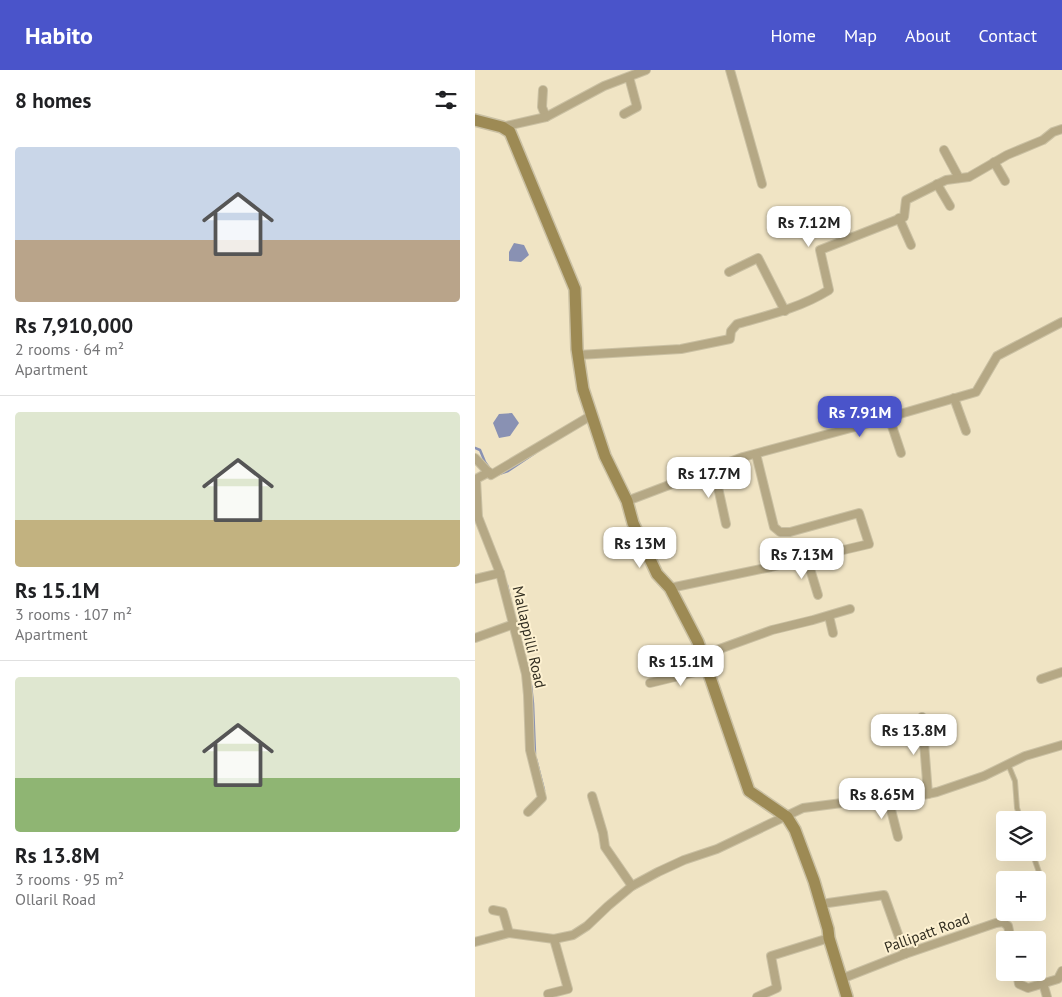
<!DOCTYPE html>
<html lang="en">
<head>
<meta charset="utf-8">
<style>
	:root { --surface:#fff; --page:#f6f6f6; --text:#202124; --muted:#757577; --line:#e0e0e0; --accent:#4a54ca }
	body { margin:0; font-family:"PT Sans",sans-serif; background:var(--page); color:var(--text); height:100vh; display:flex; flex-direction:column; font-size:19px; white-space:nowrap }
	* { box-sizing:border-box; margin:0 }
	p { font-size:16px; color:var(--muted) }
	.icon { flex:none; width:28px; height:28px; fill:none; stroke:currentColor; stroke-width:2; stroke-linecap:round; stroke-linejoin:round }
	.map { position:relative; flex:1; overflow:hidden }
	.drawer { display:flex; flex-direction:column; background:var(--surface); width:475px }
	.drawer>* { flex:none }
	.controls { position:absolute; left:521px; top:741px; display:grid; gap:10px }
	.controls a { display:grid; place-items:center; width:50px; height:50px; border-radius:5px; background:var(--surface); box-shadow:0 5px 20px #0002; font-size:25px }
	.price { position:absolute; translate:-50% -42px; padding:0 11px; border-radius:10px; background:#fff; color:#222; font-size:16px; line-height:32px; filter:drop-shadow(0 1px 2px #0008) }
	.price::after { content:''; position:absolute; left:50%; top:30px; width:15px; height:11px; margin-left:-8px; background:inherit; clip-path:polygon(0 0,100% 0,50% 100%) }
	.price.current { background:var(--accent); color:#fff }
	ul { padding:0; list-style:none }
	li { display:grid; align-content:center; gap:10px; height:265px; padding:0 15px }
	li+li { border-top:1px solid var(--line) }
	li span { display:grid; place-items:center; height:155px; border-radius:5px; color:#555 }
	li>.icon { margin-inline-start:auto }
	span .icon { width:90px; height:90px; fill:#fffc; stroke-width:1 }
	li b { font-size:21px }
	h2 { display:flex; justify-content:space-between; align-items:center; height:60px; padding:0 15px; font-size:21px }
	header { display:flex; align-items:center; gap:30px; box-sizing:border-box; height:70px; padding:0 25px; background:var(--accent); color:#fff }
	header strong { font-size:24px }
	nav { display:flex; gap:28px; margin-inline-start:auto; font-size:18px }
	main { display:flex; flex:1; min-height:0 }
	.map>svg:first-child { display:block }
	.water { fill:#8991b3 }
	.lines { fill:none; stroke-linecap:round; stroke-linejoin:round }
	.stream { stroke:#8991b3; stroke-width:2.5 }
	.lane-casing { stroke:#cac0a3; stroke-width:6 }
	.street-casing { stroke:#cac0a3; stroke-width:10 }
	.secondary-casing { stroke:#cac0a3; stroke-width:14 }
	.lane { stroke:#b5a885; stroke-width:4 }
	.street { stroke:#b5a885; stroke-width:8 }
	.secondary { stroke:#9d8a54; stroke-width:11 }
	.labels { text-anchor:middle; stroke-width:4; stroke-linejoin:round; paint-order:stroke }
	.street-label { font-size:15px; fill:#322e21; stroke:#fdf1d1 }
</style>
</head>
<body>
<header>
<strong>Habito</strong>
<nav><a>Home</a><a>Map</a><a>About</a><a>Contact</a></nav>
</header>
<main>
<section class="drawer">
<h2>8 homes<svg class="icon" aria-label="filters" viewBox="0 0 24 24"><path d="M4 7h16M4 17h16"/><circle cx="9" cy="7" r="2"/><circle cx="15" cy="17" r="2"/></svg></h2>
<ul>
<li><span style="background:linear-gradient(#c9d6e8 60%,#b9a48a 0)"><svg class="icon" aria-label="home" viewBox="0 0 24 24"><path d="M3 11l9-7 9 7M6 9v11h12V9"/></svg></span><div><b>Rs 7,910,000</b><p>2 rooms · 64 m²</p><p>Apartment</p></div></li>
<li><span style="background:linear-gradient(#dfe7d0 70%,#c2b280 0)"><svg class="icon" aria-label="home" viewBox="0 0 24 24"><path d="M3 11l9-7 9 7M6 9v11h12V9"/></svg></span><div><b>Rs 15.1M</b><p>3 rooms · 107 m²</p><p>Apartment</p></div></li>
<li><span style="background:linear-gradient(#dfe7d0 65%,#8fb573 0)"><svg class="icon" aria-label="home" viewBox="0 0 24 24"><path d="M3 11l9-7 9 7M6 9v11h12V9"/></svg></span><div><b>Rs 13.8M</b><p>3 rooms · 95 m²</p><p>Ollaril Road</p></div></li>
</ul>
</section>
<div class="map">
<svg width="587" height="927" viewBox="0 0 587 927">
	<rect width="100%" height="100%" fill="#f0e4c4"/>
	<!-- water -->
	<g class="water">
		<path d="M 39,173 L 49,175 L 54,185 L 46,192 L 34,191 L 34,182 Z"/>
		<path d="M 37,343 L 44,353 L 35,366 L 24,368 L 18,353 L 24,344 Z"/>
	</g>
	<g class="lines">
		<!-- stream -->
		<g class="stream">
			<path d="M 0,378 L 5,380 L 10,392 L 17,402"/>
			<path d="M 24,404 L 33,401 L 60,383"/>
			<path d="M 32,515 L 37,537"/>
			<path d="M 56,615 L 58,634 L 60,684"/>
			<path d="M 61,689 L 69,720"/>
		</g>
		<!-- lane casing -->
		<g class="lane-casing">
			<g id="lane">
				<path d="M 533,694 L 540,711 L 542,738 L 546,750"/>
				<path d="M 557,782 L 565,805"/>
			</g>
		</g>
		<!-- street casing -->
		<g class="street-casing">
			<g id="street">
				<path d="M 255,0 L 287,114"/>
				<path d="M 68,20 L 67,37 L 71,47"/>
				<path d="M 149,44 L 162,37 L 154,7"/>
				<path d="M 27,57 L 71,47 L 129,16 L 171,0"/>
				<path d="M 469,80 L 484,108"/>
				<path d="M 519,92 L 530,111"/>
				<path d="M 462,114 L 475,136"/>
				<path d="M 424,148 L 436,175"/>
				<path d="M 254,202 L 283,188 L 310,241"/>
				<path d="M 103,285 L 206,279 L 255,269 L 256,261 L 262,254 C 294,245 325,238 354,220 L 345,180 L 429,147 L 431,130 L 471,110 L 494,107 L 532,85 L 568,70 L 578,62 L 587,59"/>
				<path d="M 479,328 L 491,361"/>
				<path d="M 414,347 L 426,383"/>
				<path d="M 0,388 L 16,405 L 117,345"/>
				<path d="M 239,399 L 251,454"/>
				<path d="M 14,402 L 1,409 L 3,447 L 25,503 L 51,604 L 53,625 L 55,680 L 67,728 L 53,742"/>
				<path d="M 152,431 L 268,387 L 387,355 L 501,322 L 522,286 L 587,252"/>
				<path d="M 332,489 L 343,525"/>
				<path d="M 0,509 L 25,503"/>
				<path d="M 195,518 L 296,497 L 394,474 L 384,443 L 315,462 L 305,462 L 299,457 L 281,384"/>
				<path d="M 354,546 L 358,563"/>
				<path d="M 0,568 L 39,554"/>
				<path d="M 228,585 L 297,560 L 338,550 L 375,539"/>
				<path d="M 566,609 L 587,602"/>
				<path d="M 175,613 L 233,599"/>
				<path d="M 447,647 L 453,724"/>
				<path d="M 117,726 L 128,763 L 130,777 L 157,816"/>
				<path d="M 413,728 L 423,767"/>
				<path d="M 346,834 L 409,825 L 430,884"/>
				<path d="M 18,840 L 28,842 L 34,863"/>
				<path d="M 0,872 L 34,863 L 79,869 L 98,865 L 112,856 L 133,836 L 157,816 L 183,802 L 209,790 L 242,779 L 328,738 L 398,729 L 433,728 L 462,722 L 509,706 L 550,686 L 587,675"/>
				<path d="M 542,902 L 544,914 L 553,918 L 583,909 L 587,901"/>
				<path d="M 366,909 L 430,884 L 521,853 L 528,852 L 533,856 L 536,870"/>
				<path d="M 568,913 L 572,927"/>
				<path d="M 73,924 L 93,919 L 79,869"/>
				<path d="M 282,927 L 302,918 L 296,886 L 354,868"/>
			</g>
		</g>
		<!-- secondary casing -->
		<g class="secondary-casing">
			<path id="secondary" d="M 0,50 L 27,57 L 35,62 L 100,219 L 102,279 L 108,319 L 130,386 L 152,431 L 158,453 L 182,504 L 195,518 L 223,572 L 274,721 L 312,747 L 320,760 L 339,811 L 353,859 L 354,868 L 372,927"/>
		</g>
		<!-- lane -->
		<use href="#lane" class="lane"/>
		<!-- street -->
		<use href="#street" class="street"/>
		<!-- secondary -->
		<use href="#secondary" class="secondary"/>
	</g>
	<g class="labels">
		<!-- street labels -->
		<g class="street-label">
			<text transform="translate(54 567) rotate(77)" y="5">Mallappilli Road</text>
			<text transform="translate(452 863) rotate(-20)" y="5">Pallipatt Road</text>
		</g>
	</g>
</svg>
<div class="controls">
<a><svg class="icon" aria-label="layers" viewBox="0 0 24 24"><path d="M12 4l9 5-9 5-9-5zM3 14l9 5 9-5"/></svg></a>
<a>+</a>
<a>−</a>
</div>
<b class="price" style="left:334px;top:178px">Rs 7.12M</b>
<b class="price current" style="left:385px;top:368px">Rs 7.91M</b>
<b class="price" style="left:234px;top:429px">Rs 17.7M</b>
<b class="price" style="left:165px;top:499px">Rs 13M</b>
<b class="price" style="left:327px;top:510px">Rs 7.13M</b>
<b class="price" style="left:206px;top:617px">Rs 15.1M</b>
<b class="price" style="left:439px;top:686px">Rs 13.8M</b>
<b class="price" style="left:407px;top:750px">Rs 8.65M</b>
</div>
</main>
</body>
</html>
